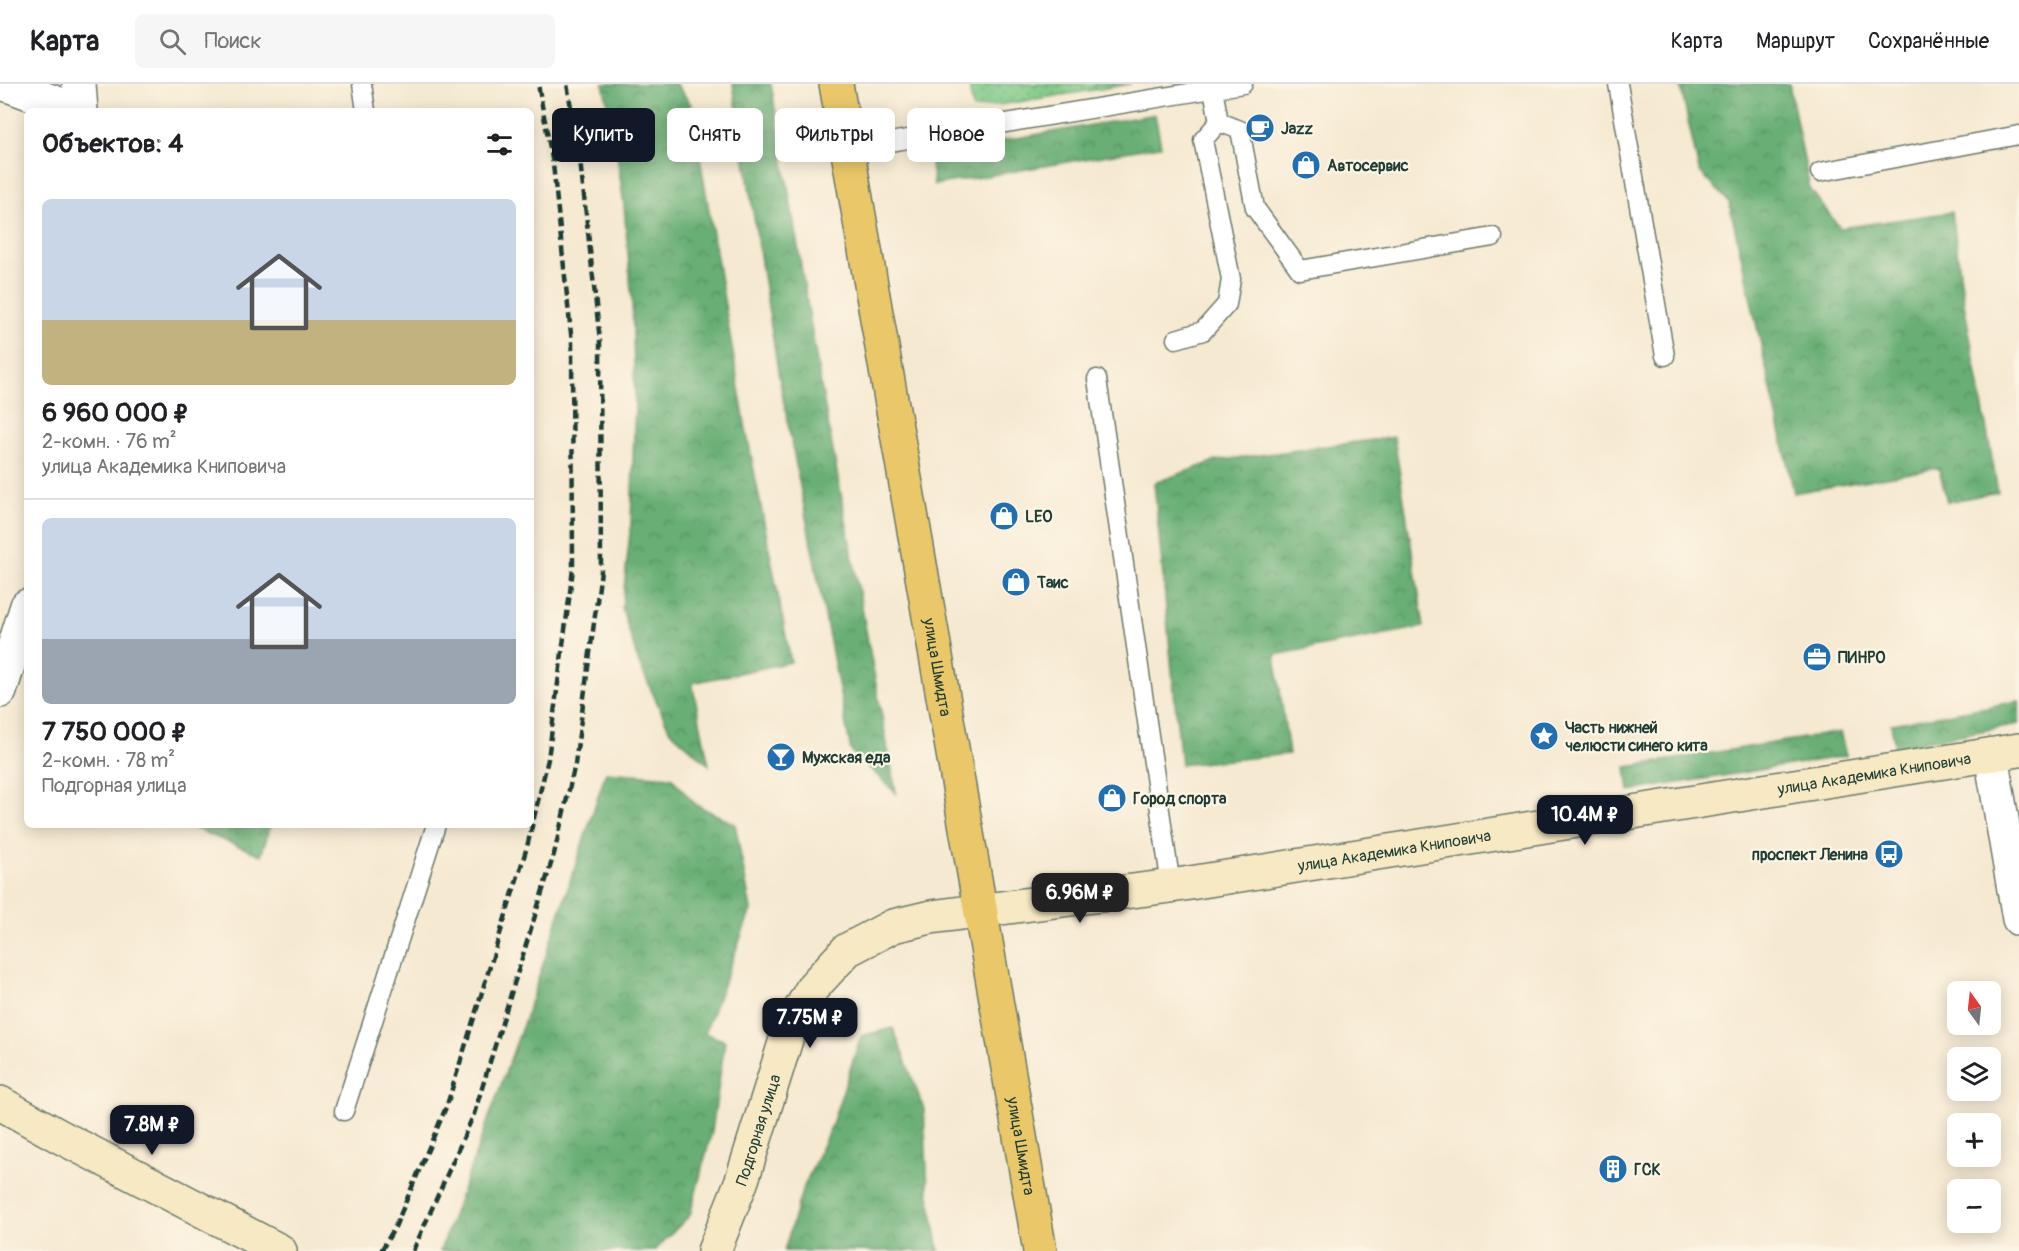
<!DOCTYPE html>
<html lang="ru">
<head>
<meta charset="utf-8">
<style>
	:root { --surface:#fff; --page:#f6f6f6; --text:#202124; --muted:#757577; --line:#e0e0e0; --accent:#111827 }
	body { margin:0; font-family:Pangolin,sans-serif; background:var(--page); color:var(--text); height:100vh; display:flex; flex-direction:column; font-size:22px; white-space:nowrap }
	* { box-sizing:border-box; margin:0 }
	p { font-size:20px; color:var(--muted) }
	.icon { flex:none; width:33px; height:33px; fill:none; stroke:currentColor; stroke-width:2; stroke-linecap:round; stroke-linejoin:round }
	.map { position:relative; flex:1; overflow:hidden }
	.drawer { position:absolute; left:24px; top:24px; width:510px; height:720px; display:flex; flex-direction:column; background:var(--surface); border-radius:9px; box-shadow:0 3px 15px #0003 }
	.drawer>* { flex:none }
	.hud { position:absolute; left:552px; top:24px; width:570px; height:54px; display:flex; gap:12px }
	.needle { width:39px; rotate:345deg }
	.fabs { position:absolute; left:1947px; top:897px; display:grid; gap:12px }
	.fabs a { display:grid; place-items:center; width:54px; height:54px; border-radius:9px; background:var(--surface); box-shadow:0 3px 15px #0003; font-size:30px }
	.price { position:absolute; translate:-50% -51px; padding:0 14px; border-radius:12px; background:var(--accent); color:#fff; font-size:20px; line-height:39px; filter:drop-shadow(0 2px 3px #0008) }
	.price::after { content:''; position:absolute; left:50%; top:36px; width:18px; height:14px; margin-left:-9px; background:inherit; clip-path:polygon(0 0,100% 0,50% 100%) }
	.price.selected { background:#222; color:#fff }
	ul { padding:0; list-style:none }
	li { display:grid; align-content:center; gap:12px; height:318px; padding:0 18px }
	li+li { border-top:2px solid var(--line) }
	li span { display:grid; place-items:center; height:186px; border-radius:9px; color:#555 }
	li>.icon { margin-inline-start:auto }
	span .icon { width:108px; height:108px; fill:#fffc; stroke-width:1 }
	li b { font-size:26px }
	h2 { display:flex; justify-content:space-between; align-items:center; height:72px; padding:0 18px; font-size:26px }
	.pill { padding:0 21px; border-radius:9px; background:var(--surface); box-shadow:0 3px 15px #0003; font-size:21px; line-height:54px }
	.pill.selected { background:var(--accent); color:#fff }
	header { display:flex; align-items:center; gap:36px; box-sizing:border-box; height:84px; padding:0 30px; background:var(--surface); border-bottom:2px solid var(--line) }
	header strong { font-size:28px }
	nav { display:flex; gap:33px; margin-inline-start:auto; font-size:21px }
	.search { width:420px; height:54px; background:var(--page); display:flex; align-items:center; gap:15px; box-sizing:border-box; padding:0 21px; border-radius:9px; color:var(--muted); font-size:22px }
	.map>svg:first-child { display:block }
	.forest { fill:url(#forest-crowns); stroke:#447654; stroke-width:1.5 }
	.park { fill:url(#park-dots); stroke:#50845e; stroke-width:1.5 }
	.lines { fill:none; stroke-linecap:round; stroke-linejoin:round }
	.service-casing { stroke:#6a796b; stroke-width:21 }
	.minor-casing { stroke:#6a796b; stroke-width:36 }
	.tertiary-casing { stroke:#6a796b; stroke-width:36 }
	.secondary-casing { stroke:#6a796b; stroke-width:36 }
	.primary-casing { stroke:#6a796b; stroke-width:36 }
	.service { stroke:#fff; stroke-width:18 }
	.minor { stroke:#fff; stroke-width:33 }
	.tertiary { stroke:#fff; stroke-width:33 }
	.secondary { stroke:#f7e9c3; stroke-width:33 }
	.primary { stroke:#eac769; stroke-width:33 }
	.rail { stroke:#1f3d34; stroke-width:4.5; stroke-dasharray:9 4.5; stroke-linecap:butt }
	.labels { text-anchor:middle; stroke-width:4.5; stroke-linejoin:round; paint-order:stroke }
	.poi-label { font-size:16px; font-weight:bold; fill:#1f3d34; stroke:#fcf5e5; text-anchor:start }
	.street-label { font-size:16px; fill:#1f3d34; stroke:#fcf5e5 }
</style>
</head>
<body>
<header>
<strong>Карта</strong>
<div class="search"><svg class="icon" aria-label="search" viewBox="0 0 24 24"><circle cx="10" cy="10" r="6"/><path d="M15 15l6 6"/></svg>Поиск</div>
<nav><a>Карта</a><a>Маршрут</a><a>Сохранённые</a></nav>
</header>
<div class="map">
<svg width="2019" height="1167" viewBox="0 0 2019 1167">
	<defs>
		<pattern id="forest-crowns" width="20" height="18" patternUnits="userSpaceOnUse" patternTransform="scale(1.5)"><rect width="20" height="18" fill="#68ae74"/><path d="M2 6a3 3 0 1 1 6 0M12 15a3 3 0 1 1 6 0" fill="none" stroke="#558f60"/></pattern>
		<pattern id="park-dots" width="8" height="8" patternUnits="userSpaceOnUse" patternTransform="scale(1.5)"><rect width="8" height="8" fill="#80ca88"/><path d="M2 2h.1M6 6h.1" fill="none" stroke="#68a570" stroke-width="1.8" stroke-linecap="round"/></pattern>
	</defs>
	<rect width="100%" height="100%" fill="#fcf5e5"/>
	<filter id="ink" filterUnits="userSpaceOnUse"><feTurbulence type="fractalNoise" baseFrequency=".0167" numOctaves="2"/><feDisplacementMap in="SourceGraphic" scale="12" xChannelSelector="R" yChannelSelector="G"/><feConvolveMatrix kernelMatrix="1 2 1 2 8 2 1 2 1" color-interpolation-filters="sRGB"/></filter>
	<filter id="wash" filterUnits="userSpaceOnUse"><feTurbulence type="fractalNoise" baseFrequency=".008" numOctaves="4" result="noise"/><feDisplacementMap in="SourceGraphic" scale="24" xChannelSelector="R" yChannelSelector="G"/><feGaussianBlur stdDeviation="1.35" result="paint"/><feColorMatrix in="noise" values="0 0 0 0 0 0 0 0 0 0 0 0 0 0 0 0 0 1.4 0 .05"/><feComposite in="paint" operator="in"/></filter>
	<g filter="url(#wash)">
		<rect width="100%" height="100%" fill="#f6e9d1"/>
		<!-- forest -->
		<g class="forest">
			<path d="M 603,0 L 676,0 L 691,20 L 745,340 L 791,578 L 692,599 L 709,681 L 670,647 L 638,577 L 622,524 L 631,439 L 635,317 L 632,218 L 624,122 L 614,50 Z"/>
			<path d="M 733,0 L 771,0 L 820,296 L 896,709 L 851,667 L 779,293 Z"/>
			<path d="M 1680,0 L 1789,0 L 1810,105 L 1840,144 L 1952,128 L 1964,219 L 1998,408 L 1947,418 L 1939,384 L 1794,409 L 1729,118 L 1699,87 Z"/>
			<path d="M 1155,30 L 1161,62 L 934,101 L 929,69 Z"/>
			<path d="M 1394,353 L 1424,543 L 1275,571 L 1289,670 L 1181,681 L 1154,399 L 1215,377 Z"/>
			<path d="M 2019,617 L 2019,640 L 1895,663 L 1891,640 Z"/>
			<path d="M 1840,648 L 1846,672 L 1629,707 L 1626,683 Z"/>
			<path d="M 606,688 L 671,693 L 695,720 L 735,740 L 751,826 L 705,949 L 725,957 L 712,1047 L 690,1131 L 654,1167 L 440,1167 L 525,935 Z"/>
			<path d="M 185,741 L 271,741 L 261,771 Z"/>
			<path d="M 893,944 L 924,1025 L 928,1106 L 939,1167 L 784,1167 L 802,1107 L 832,1040 L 861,952 Z"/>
		</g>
		<!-- park -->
		<path class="park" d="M 969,0 L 1131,0 L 973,25 Z"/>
	</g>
	<g filter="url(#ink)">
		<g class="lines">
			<!-- service casing -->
			<g class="service-casing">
				<g id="service">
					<path d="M 362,0 L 366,27"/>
					<path d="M 1618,0 L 1665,272"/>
					<path d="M 1213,5 L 1219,38 L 1240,46 L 1255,124 L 1300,186 L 1493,153"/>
					<path d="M 847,65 L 1243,0"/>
					<path d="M 1820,88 L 2019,51"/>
					<path d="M 1176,255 L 1203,247 L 1227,220 L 1231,195 L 1203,56 L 1219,38"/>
					<path d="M 1097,295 L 1171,802"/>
					<path d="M 344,1027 L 436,741"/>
				</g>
			</g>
			<!-- minor casing -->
			<g class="minor-casing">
				<g id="minor">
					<path d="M 5,0 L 78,27"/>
					<path d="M 1991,671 L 2019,835"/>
				</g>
			</g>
			<!-- tertiary casing -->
			<g class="tertiary-casing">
				<g id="tertiary">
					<path d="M 79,0 L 81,27"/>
					<path d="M 0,607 L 27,522"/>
				</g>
			</g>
			<!-- secondary casing -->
			<g class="secondary-casing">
				<g id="secondary">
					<path d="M 0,1019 L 59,1052 L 280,1167"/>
					<path id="s1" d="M 714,1167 L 742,1096 L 789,946 L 813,903 L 847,866 L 893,842 L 931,833 L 1171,802 L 2019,666"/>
				</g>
			</g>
			<!-- primary casing -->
			<g class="primary-casing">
				<g id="primary">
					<path id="s2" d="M 836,0 L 1040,1167"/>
				</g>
			</g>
			<!-- service -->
			<use href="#service" class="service"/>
			<!-- minor -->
			<use href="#minor" class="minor"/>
			<!-- tertiary -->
			<use href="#tertiary" class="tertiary"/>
			<!-- secondary -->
			<use href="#secondary" class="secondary"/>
			<!-- primary -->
			<use href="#primary" class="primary"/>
			<!-- rail -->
			<g class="rail">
				<path d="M 381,1167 L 395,1143 L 447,1021 L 527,763 L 548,675 L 573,485 L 572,259 L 553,80 L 538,0"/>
				<path d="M 413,1167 L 474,1030 L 554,770 L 575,680 L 601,487 L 600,257 L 580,76 L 567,0"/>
			</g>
		</g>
	</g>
	<!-- icons -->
	<defs>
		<g id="cafe-disc" transform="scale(1.5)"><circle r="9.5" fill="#1f6fb2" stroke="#fcf5e5"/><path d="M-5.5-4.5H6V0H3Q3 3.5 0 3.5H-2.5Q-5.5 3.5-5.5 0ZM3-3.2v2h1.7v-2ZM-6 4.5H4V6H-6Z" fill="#fff"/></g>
		<g id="shop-disc" transform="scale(1.5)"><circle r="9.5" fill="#1f6fb2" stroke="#fcf5e5"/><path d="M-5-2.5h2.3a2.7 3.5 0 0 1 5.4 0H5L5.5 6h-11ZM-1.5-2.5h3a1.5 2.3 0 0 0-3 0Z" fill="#fff"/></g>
		<g id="office-disc" transform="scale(1.5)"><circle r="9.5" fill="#1f6fb2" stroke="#fcf5e5"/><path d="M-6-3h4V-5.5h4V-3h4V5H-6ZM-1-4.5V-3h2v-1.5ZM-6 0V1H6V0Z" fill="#fff"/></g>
		<g id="sight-disc" transform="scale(1.5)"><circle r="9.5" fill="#1f6fb2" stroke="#fcf5e5"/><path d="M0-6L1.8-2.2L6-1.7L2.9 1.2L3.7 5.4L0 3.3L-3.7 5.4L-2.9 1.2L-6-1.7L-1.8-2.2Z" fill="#fff"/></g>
		<g id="bar-disc" transform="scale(1.5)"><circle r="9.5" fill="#1f6fb2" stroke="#fcf5e5"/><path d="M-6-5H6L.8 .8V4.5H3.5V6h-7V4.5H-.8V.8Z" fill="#fff"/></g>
		<g id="bus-disc" transform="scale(1.5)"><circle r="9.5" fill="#1f6fb2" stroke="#fcf5e5"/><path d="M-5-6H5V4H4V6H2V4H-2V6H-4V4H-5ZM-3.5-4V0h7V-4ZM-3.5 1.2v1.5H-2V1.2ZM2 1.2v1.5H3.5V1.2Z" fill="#fff"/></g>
		<g id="building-disc" transform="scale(1.5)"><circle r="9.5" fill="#1f6fb2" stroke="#fcf5e5"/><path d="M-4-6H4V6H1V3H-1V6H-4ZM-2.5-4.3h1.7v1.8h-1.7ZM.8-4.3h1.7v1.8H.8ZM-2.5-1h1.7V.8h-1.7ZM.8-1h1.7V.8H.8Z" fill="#fff"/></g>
	</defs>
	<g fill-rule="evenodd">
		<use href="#cafe-disc" x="1260" y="44"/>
		<use href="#shop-disc" x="1306" y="81"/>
		<use href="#shop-disc" x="1004" y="432"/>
		<use href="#shop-disc" x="1016" y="498"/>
		<use href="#office-disc" x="1817" y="573"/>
		<use href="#sight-disc" x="1544" y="652"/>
		<use href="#bar-disc" x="781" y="673"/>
		<use href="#shop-disc" x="1112" y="714"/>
		<use href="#bus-disc" x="1889" y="770"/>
		<use href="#building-disc" x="1613" y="1085"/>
	</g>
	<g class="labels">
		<!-- poi labels -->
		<g class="poi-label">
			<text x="1281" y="50">Jazz</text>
			<text x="1327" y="87">Автосервис</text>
			<text x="1025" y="438">LEO</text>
			<text x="1037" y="504">Таис</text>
			<text x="1838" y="579">ПИНРО</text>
			<text x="1565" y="649">Часть нижней<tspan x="1565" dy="18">челюсти синего кита</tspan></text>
			<text x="802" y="679">Мужская еда</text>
			<text x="1133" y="720">Город спорта</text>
			<text x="1868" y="776" text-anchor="end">проспект Ленина</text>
			<text x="1634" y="1091">ГСК</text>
		</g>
		<!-- street labels -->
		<g class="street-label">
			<text dy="6" stroke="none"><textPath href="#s2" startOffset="592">улица Шмидта</textPath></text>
			<text dy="6" stroke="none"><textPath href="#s1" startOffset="1378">улица Академика Книповича</textPath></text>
			<text dy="6" stroke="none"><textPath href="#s1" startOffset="892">улица Академика Книповича</textPath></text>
			<text dy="6" stroke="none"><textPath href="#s1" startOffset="129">Подгорная улица</textPath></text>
			<text dy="6" stroke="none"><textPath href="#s2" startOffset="1078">улица Шмидта</textPath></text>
		</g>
	</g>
</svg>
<div class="fabs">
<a><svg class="needle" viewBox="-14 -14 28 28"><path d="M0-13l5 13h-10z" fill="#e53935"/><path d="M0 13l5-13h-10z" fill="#757577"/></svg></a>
<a><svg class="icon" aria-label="layers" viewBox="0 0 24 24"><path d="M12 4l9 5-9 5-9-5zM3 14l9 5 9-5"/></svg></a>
<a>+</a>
<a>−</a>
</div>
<b class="price" style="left:1585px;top:762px">10.4M ₽</b>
<b class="price selected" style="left:1080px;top:840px">6.96M ₽</b>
<b class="price" style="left:810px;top:965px">7.75M ₽</b>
<b class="price" style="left:152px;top:1072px">7.8M ₽</b>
<div class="hud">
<a class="pill selected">Купить</a>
<a class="pill">Снять</a>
<a class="pill">Фильтры</a>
<a class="pill">Новое</a>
</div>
<section class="drawer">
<h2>Объектов: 4<svg class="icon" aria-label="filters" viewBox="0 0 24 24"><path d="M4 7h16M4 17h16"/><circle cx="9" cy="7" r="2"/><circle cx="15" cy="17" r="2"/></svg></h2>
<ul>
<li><span style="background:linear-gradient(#c9d6e8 65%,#c2b280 0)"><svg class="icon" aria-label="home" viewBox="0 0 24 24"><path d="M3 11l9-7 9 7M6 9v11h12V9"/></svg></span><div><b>6 960 000 ₽</b><p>2-комн. · 76 m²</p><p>улица Академика Книповича</p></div></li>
<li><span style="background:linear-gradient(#c9d6e8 65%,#9aa5b1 0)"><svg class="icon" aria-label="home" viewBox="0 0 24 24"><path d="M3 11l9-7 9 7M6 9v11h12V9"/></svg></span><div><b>7 750 000 ₽</b><p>2-комн. · 78 m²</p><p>Подгорная улица</p></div></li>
</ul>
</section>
</div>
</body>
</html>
